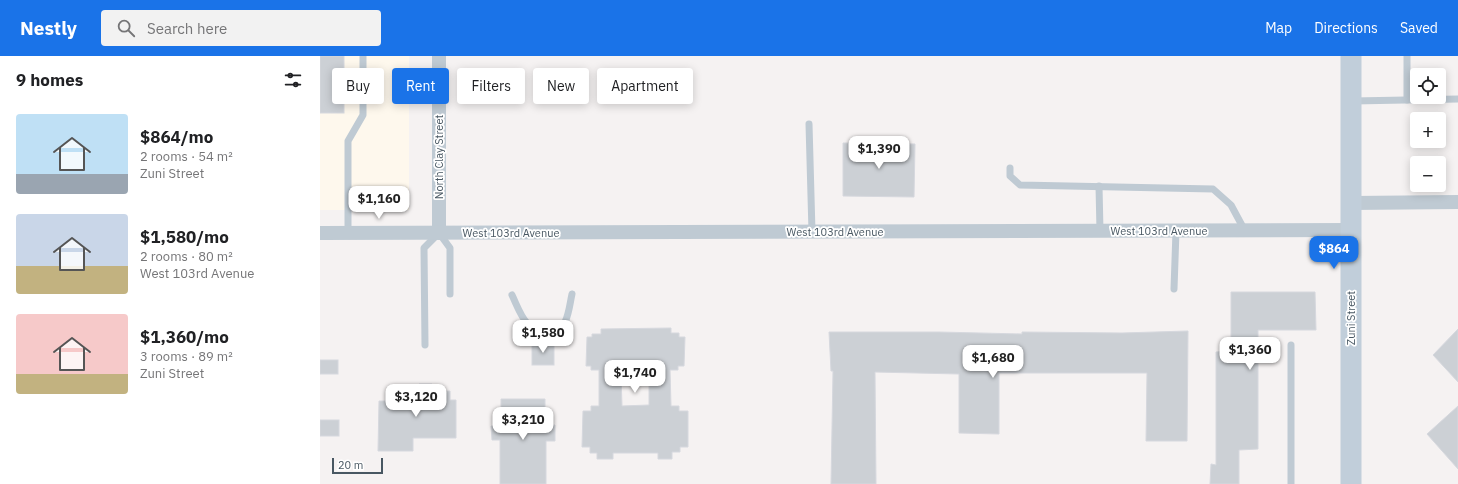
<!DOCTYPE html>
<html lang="en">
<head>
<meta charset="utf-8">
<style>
	:root { --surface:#fff; --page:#f2f2f2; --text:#202124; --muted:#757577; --accent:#1a73e8 }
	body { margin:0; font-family:"IBM Plex Sans",sans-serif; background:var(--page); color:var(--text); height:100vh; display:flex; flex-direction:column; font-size:15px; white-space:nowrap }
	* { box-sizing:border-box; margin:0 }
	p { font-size:13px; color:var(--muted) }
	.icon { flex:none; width:22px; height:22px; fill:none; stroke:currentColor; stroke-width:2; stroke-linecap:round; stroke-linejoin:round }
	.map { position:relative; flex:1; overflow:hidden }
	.side { display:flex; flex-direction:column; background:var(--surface); width:320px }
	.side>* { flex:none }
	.guide { position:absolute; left:12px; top:12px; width:380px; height:36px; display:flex; gap:8px }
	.tools { position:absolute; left:1090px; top:12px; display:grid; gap:8px }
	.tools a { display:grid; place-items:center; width:36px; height:36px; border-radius:4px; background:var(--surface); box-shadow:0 2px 10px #0003; font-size:20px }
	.scale { position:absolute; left:12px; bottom:10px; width:51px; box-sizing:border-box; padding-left:4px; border:2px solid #485762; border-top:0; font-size:11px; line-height:14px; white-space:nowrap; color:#485762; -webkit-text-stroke:3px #fff; paint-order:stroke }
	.price { position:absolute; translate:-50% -34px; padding:0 9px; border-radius:8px; background:#fff; color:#222; font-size:13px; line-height:26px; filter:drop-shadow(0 1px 2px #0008) }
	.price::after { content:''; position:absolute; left:50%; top:24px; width:12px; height:9px; margin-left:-6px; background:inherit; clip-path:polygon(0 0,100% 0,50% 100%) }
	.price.selected { background:var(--accent); color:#fff }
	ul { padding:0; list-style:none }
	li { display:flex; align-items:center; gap:12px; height:100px; padding:0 16px }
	li span { display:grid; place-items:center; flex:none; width:112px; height:80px; border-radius:4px; color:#555 }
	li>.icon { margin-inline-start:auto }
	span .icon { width:48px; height:48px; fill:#fffc; stroke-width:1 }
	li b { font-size:17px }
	h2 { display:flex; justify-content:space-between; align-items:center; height:48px; padding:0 16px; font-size:17px }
	.pill { padding:0 14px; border-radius:4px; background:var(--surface); box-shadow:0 2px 10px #0003; font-size:14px; line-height:36px }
	.pill.selected { background:var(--accent); color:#fff }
	header { display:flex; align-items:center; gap:24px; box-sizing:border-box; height:56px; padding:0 20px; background:var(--accent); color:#fff }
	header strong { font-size:19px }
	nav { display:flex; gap:22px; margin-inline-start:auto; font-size:14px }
	.search { width:280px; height:36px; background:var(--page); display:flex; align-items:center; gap:10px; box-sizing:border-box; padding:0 14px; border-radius:4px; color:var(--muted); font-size:15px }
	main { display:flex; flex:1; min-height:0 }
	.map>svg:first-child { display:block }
	.commercial { fill:#fef8ed }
	.building { fill:#ccd0d5; stroke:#d6d8de; fill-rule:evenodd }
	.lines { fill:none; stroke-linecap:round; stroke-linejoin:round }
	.lane { stroke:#bfcad3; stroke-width:7 }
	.street { stroke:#bfcad3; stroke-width:14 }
	.secondary { stroke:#c1ceda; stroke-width:21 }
	.labels { text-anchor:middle; stroke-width:3.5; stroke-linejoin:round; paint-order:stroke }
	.street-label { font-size:11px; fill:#485762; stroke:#fff }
</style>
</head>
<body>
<header>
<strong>Nestly</strong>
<div class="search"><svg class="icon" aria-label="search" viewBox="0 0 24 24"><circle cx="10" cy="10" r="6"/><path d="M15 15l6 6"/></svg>Search here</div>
<nav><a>Map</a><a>Directions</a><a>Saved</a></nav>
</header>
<main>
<section class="side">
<h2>9 homes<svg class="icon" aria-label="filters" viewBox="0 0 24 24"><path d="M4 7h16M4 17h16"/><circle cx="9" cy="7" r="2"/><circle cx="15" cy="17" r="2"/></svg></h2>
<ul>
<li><span style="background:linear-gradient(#bfe0f5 75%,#9aa5b1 0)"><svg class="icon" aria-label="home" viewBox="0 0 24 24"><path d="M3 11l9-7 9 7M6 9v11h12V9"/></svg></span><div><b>$864/mo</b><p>2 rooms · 54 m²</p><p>Zuni Street</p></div></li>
<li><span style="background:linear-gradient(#c9d6e8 65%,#c2b280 0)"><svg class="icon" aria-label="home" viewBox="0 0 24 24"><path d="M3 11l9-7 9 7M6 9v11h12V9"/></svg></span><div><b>$1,580/mo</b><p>2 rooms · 80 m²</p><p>West 103rd Avenue</p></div></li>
<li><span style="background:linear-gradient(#f6c9c9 75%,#c2b280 0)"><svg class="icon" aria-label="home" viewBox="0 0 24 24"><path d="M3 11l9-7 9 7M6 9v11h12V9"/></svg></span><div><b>$1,360/mo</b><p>3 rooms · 89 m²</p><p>Zuni Street</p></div></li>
</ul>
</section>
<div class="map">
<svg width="1138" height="428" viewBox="0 0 1138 428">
	<rect width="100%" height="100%" fill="#f5f2f2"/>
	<!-- commercial -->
	<rect class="commercial" x="0" y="0" width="89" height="154"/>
	<!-- building -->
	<g class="building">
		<rect x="0" y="0" width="24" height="57"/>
		<path d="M 523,87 L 595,88 L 594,141 L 523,140 Z"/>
		<path d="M 911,236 L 995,236 L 996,274 L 938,274 L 938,393 L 919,394 L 919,428 L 890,428 L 891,408 L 896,409 L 896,296 L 911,295 Z"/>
		<path d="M 351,272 L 351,277 L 359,277 L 359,281 L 365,281 L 364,310 L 358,310 L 358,314 L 350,314 L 351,350 L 359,350 L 359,355 L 368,355 L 368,391 L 360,391 L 360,396 L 352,396 L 352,403 L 338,403 L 338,397 L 293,397 L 293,403 L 277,403 L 277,397 L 270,397 L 270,391 L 262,391 L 263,355 L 271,355 L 271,350 L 279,350 L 279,314 L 271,314 L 271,310 L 266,310 L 267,281 L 272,281 L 272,278 L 281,278 L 281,273 ZM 301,319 L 329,319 L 329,349 L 302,350 Z"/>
		<path d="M 1138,273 L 1138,326 L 1113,299 Z"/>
		<path d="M 868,275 L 867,385 L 826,385 L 827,317 L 679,317 L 679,378 L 639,377 L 639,318 L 555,316 L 556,428 L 511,428 L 513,315 L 511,315 L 509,276 L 619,276 L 702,278 L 702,276 L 802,277 Z"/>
		<rect x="212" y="288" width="22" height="21"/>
		<rect x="0" y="304" width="18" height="14"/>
		<path d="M 99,328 L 112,328 L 112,335 L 130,335 L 130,344 L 136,344 L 136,382 L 93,382 L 93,395 L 58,395 L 59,345 L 76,345 L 76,335 L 99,335 Z"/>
		<path d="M 181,343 L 225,343 L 225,363 L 228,363 L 228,369 L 235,369 L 235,385 L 226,385 L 226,428 L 180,428 L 180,384 L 172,384 L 171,370 L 178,370 L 178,363 L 181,363 Z"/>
		<path d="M 1138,350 L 1138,413 L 1107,378 Z"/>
		<rect x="0" y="364" width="19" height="16"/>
	</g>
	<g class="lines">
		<!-- lane -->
		<g class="lane">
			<path d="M 1087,44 L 1087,0"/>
			<path d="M 1033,45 L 1138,43"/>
			<path d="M 489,68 L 492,176"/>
			<path d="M 690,112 L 690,120 L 700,129 L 893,133 L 911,149 L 925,175"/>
			<path d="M 779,130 L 780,175"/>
			<path d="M 28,177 L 28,85 L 43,59 L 43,0"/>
			<path d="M 854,233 L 856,175"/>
			<path d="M 192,239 C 201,258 205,276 229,275 C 235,274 241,271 245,266 C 249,258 250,247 252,238"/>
			<path d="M 105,289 L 104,192 L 119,177 L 130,192 L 130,238"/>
			<path d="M 971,289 L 971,428"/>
		</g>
		<!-- street -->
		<g class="street">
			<path d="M 119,0 L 119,177"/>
			<path d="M 1031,147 L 1138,146"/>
			<path d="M 0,177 L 1031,174"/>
		</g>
		<!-- secondary -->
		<path class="secondary" d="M 1031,0 L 1031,428"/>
	</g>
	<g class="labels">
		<!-- street labels -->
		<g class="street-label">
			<text transform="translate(119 101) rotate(-90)" y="4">North Clay Street</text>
			<text x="839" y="179">West 103rd Avenue</text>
			<text x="515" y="180">West 103rd Avenue</text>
			<text x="191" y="181">West 103rd Avenue</text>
			<text transform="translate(1031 262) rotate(-90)" y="4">Zuni Street</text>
		</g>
	</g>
</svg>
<div class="tools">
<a><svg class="icon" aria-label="locate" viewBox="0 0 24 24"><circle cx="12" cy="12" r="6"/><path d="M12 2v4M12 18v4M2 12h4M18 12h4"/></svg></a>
<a>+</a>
<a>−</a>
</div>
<div class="scale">20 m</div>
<b class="price" style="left:559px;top:114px">$1,390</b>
<b class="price" style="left:59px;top:164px">$1,160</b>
<b class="price selected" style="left:1014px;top:214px">$864</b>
<b class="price" style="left:223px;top:298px">$1,580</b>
<b class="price" style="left:930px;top:315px">$1,360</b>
<b class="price" style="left:673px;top:323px">$1,680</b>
<b class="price" style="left:315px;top:338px">$1,740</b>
<b class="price" style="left:96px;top:362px">$3,120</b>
<b class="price" style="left:203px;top:385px">$3,210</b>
<div class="guide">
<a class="pill">Buy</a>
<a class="pill selected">Rent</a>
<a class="pill">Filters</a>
<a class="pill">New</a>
<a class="pill">Apartment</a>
</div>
</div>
</main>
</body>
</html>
